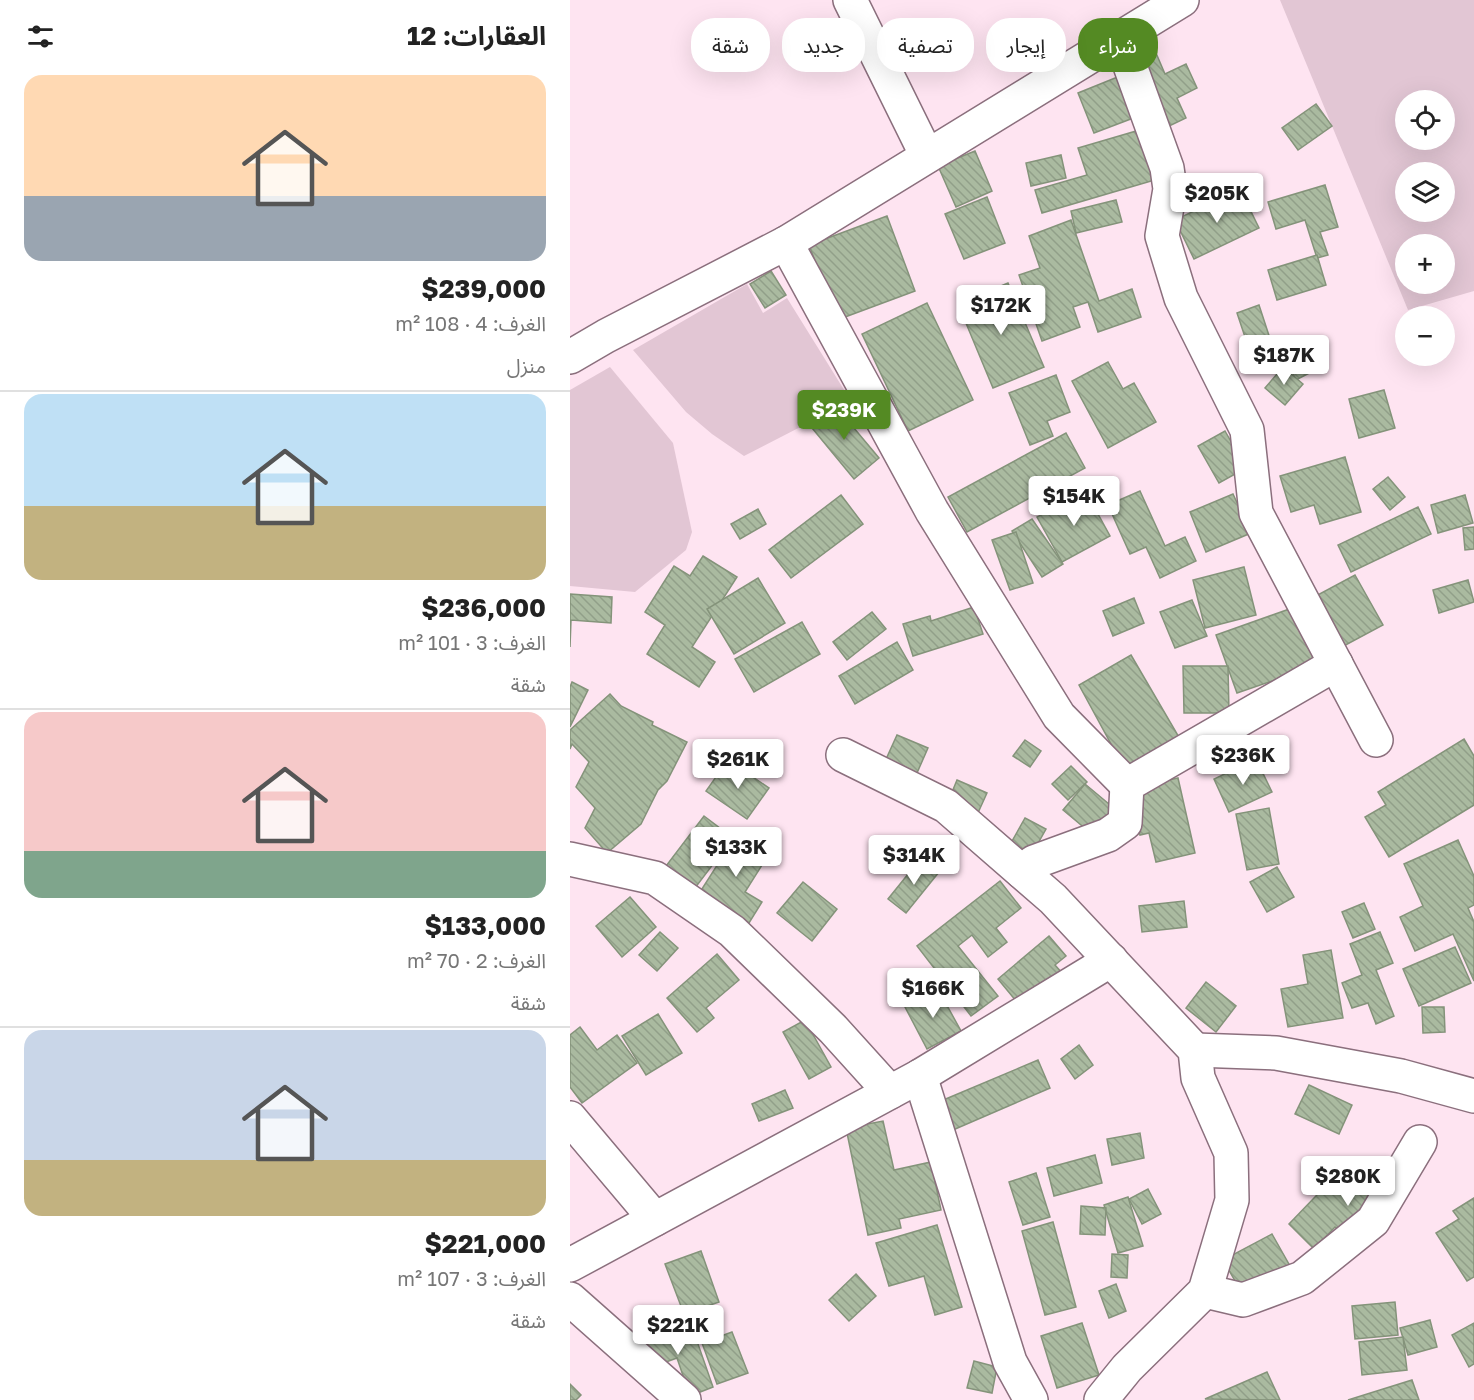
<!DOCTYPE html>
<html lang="ar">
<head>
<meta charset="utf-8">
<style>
	:root { --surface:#fff; --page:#f6f6f6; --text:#222; --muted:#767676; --line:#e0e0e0; --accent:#548a23 }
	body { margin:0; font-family:"Golos Text","Noto Sans Arabic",sans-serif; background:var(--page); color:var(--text); direction:rtl; height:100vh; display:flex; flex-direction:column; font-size:22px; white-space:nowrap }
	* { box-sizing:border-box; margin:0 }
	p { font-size:20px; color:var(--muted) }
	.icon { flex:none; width:33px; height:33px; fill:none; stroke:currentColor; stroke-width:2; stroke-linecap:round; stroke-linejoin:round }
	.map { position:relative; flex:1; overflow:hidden; direction:ltr }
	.panel { display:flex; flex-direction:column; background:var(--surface); width:570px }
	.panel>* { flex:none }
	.banner { position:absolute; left:18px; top:18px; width:570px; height:54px; direction:rtl; display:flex; gap:12px }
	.fabs { position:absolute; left:825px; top:90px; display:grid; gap:12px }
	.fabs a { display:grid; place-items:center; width:60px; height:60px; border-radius:50%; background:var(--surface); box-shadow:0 6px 24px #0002; font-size:30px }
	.price { position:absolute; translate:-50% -51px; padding:0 14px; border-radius:6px; background:#fff; color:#222; font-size:20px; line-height:39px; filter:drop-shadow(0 2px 3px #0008) }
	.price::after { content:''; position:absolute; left:50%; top:36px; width:18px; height:14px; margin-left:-9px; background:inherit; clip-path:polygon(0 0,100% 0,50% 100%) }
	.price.on { background:var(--accent); color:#fff }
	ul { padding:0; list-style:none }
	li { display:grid; align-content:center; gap:12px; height:318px; padding:0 24px }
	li+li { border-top:2px solid var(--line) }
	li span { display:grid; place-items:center; height:186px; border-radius:18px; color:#555 }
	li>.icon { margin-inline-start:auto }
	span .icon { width:108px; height:108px; fill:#fffc; stroke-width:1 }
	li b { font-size:26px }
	h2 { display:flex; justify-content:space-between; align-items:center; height:72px; padding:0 24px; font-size:26px }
	.pill { padding:0 21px; border-radius:24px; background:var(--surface); box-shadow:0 6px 24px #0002; font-size:21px; line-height:54px }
	.pill.on { background:var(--accent); color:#fff }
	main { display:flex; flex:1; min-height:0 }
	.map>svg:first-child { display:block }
	.grass { fill:#e2c6d4; fill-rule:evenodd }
	.building { fill:url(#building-back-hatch); stroke:#84937a; stroke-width:1.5 }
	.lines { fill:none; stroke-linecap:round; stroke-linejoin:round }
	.street-casing { stroke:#8b6f7d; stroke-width:36 }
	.secondary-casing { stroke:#8b6f7d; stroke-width:36 }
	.street { stroke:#fff; stroke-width:33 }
	.secondary { stroke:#fff; stroke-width:33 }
</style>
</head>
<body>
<main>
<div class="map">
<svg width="904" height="1400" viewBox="0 0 904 1400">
	<defs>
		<pattern id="building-back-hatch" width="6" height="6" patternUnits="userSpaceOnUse" patternTransform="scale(1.5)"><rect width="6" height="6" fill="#aabaa0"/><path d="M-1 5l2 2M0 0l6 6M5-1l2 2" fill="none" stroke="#919f89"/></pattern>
	</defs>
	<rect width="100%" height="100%" fill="#fee4f1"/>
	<!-- grass -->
	<g class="grass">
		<path d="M 710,0 L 904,0 L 904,291 L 838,310 ZM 836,100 L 874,100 L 874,140 L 836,140 ZM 836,172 L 874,172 L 874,212 L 836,212 ZM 836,244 L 874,244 L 874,284 L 836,284 Z"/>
		<path d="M 177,284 L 193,313 L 217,298 L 281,401 L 174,456 L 142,434 L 116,412 L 63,350 Z"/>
		<path d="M 40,367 L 103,443 L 122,532 L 116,550 L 65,592 L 0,586 L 0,390 Z"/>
	</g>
	<!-- building -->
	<g class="building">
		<path d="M 465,25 L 477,48 L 440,68 L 429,44 Z"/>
		<path d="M 586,53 L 595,74 L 616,64 L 627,88 L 607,98 L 616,118 L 595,128 L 565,62 Z"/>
		<path d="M 550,76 L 566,117 L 524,133 L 508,93 Z"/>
		<path d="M 746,104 L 762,126 L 728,150 L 712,128 Z"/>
		<path d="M 573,129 L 588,179 L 472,213 L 465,190 L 517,175 L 508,148 Z"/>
		<path d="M 405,151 L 422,191 L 386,207 L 368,166 Z"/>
		<path d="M 491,155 L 496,178 L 461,186 L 456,163 Z"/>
		<path d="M 755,185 L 768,227 L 750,232 L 758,255 L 747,258 L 735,220 L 706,229 L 698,202 Z"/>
		<path d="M 670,189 L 689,228 L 624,259 L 605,220 Z"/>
		<path d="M 417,197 L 435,243 L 394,259 L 375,214 Z"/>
		<path d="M 546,200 L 552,222 L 506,233 L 501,211 Z"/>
		<path d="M 317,216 L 345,291 L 267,320 L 239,245 Z"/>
		<path d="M 501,220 L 529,301 L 562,289 L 571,317 L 528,332 L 518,302 L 503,307 L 510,327 L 472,341 L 449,275 L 470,268 L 459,236 Z"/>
		<path d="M 747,255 L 756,285 L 707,300 L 698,270 Z"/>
		<path d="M 201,271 L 216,295 L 195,308 L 180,284 Z"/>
		<path d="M 438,283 L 474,367 L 423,388 L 388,304 Z"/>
		<path d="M 357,303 L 403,400 L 338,431 L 292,334 Z"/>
		<path d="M 689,305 L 706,357 L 684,364 L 667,313 Z"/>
		<path d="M 744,348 L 753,366 L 726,380 L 717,362 Z"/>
		<path d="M 538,362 L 553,389 L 564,383 L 586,422 L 538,448 L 502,381 Z"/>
		<path d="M 713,367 L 733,384 L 715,405 L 695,388 Z"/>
		<path d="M 486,375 L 500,412 L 477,421 L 483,436 L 460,445 L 439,393 Z"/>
		<path d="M 814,390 L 825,428 L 789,438 L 779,399 Z"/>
		<path d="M 263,403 L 309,458 L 284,479 L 238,423 Z"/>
		<path d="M 655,431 L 676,468 L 649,483 L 628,446 Z"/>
		<path d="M 496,433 L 515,468 L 397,532 L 378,497 Z"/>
		<path d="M 775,457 L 791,512 L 750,524 L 744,505 L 721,512 L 710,476 Z"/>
		<path d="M 818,477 L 835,497 L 820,510 L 803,489 Z"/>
		<path d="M 570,491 L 595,546 L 615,537 L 626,561 L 590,578 L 576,547 L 560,554 L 538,505 Z"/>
		<path d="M 516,492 L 540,536 L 492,562 L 467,517 Z"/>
		<path d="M 663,494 L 681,533 L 636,552 L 620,512 Z"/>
		<path d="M 271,495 L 293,524 L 221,578 L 199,550 Z"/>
		<path d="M 895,495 L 903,523 L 868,533 L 861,505 Z"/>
		<path d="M 848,507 L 861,534 L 781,572 L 768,545 Z"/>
		<path d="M 188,509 L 196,524 L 170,539 L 161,524 Z"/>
		<path d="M 462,519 L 493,564 L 472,577 L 442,531 Z"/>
		<path d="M 904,527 L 904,549 L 895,550 L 893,528 Z"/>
		<path d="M 446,532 L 463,583 L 440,590 L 422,540 Z"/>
		<path d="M 133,556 L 167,577 L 122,647 L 145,662 L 129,687 L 77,654 L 95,625 L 75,612 L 104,566 L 120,576 Z"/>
		<path d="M 674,567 L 686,615 L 635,628 L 623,580 Z"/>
		<path d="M 785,575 L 813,625 L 770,648 L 742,598 Z"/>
		<path d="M 188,578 L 215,623 L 164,654 L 137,609 Z"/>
		<path d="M 898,580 L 904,602 L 869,613 L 863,590 Z"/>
		<path d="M 0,594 L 42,597 L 41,623 L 1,620 L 0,647 Z"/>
		<path d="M 564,598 L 574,623 L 543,636 L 533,611 Z"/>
		<path d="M 622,600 L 637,636 L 605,648 L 590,612 Z"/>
		<path d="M 404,607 L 413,634 L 343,656 L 333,624 L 360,616 L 361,621 Z"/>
		<path d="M 725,607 L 746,666 L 667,693 L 646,635 Z"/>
		<path d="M 302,612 L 316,629 L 277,660 L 263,642 Z"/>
		<path d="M 232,622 L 250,654 L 184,692 L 165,659 Z"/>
		<path d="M 327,642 L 343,670 L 285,704 L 269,676 Z"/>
		<path d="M 561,655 L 610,739 L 554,768 L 509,685 Z"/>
		<path d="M 613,666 L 658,666 L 659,713 L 614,713 Z"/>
		<path d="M 2,682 L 18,690 L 0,727 L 0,687 Z"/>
		<path d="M 40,694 L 51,706 L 83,722 L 82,725 L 117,742 L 97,781 L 88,790 L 71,824 L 37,853 L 15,828 L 25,808 L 6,787 L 19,762 L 2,744 L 0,749 L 0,730 Z"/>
		<path d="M 327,735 L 358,748 L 343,782 L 312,768 Z"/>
		<path d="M 894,739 L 904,756 L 904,805 L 819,857 L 795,817 L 816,805 L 808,792 Z"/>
		<path d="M 455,740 L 471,751 L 460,767 L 443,756 Z"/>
		<path d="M 686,759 L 702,792 L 659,812 L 644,779 Z"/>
		<path d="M 158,760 L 199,788 L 177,819 L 136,791 Z"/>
		<path d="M 501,766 L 517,782 L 498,800 L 482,784 Z"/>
		<path d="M 608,778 L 625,853 L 586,862 L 579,833 L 570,835 L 559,789 Z"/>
		<path d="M 387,780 L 417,793 L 402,826 L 373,814 Z"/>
		<path d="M 515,784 L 545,809 L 523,835 L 493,810 Z"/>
		<path d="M 699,808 L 709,864 L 677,870 L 666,814 Z"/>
		<path d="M 134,816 L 163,838 L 125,888 L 96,866 Z"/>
		<path d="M 455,818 L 476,829 L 462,854 L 441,843 Z"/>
		<path d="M 167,834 L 199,854 L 175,892 L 192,902 L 179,923 L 130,892 Z"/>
		<path d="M 888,840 L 904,876 L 904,905 L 898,908 L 904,922 L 904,981 L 883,934 L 845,951 L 830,917 L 853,906 L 834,864 Z"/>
		<path d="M 351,858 L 369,872 L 336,913 L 318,899 Z"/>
		<path d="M 707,867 L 724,897 L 697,912 L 680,882 Z"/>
		<path d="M 430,881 L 451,908 L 426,928 L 437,942 L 418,957 L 402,935 L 388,946 L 428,996 L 401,1016 L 347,946 Z"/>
		<path d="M 233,882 L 267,909 L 242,941 L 207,913 Z"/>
		<path d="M 60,897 L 86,927 L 52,957 L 26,926 Z"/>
		<path d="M 614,901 L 617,927 L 572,932 L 569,906 Z"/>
		<path d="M 794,903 L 805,929 L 783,938 L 772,912 Z"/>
		<path d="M 90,932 L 108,948 L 87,971 L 69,955 Z"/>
		<path d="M 810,932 L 823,963 L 806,970 L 824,1016 L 806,1024 L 798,1003 L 782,1008 L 772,983 L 792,975 L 780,944 Z"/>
		<path d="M 479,936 L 496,956 L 485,965 L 492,973 L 451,1007 L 428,979 Z"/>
		<path d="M 885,947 L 901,983 L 849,1006 L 833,969 Z"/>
		<path d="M 761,950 L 773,1018 L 718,1027 L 711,989 L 738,984 L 733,955 Z"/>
		<path d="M 147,954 L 169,980 L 136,1008 L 144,1018 L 127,1032 L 97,998 Z"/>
		<path d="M 636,982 L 666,1006 L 646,1032 L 616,1008 Z"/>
		<path d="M 368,989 L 391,1031 L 357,1049 L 335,1007 Z"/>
		<path d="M 852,1007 L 874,1007 L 875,1032 L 853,1033 Z"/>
		<path d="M 88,1014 L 112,1053 L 76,1075 L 52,1036 Z"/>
		<path d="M 235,1020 L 261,1067 L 239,1079 L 213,1032 Z"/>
		<path d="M 10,1027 L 27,1050 L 47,1035 L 67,1063 L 12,1103 L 0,1087 L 0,1035 Z"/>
		<path d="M 509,1045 L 523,1065 L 505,1079 L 491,1059 Z"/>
		<path d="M 468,1060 L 480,1088 L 383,1130 L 371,1101 Z"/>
		<path d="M 739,1085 L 782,1105 L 769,1134 L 725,1114 Z"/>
		<path d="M 215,1090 L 223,1108 L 189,1121 L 182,1104 Z"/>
		<path d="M 313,1121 L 324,1170 L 361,1162 L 371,1210 L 329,1219 L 331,1228 L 298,1235 L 276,1128 Z"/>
		<path d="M 570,1133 L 574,1158 L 542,1165 L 537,1139 Z"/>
		<path d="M 525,1155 L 532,1183 L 484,1196 L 477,1168 Z"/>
		<path d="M 805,1164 L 836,1193 L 785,1246 L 765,1227 L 744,1249 L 719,1224 L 769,1172 L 783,1186 Z"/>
		<path d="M 466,1173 L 480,1217 L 453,1225 L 439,1182 Z"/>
		<path d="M 578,1189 L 591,1214 L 572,1224 L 559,1199 Z"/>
		<path d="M 558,1197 L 573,1246 L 548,1253 L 534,1205 Z"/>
		<path d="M 904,1198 L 904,1277 L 897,1281 L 866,1233 L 889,1219 L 883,1211 Z"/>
		<path d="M 511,1206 L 536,1208 L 535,1235 L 510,1234 Z"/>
		<path d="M 483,1222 L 506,1307 L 475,1315 L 452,1231 Z"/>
		<path d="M 367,1225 L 392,1307 L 365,1315 L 354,1276 L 319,1286 L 306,1243 Z"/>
		<path d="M 702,1234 L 720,1266 L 672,1293 L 653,1260 Z"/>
		<path d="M 131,1251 L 149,1302 L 114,1314 L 95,1264 Z"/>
		<path d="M 542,1254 L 558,1255 L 557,1278 L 541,1277 Z"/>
		<path d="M 286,1274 L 306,1296 L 279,1321 L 259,1300 Z"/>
		<path d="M 546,1284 L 556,1311 L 539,1318 L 529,1291 Z"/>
		<path d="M 825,1302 L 828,1335 L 785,1339 L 782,1306 Z"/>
		<path d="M 860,1320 L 867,1347 L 838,1355 L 830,1328 Z"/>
		<path d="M 512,1323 L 529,1375 L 487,1388 L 471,1336 Z"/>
		<path d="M 904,1323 L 904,1364 L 899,1367 L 882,1335 Z"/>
		<path d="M 121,1324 L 143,1387 L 120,1396 L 107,1358 L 74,1370 L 65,1343 Z"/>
		<path d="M 162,1332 L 178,1373 L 147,1384 L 132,1343 Z"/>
		<path d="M 833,1337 L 837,1370 L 792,1375 L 789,1342 Z"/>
		<path d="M 404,1361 L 427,1367 L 422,1393 L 397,1388 Z"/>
		<path d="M 697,1372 L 710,1400 L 635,1399 Z"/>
		<path d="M 842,1380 L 849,1400 L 778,1400 Z"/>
		<path d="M 0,1384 L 11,1395 L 6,1400 L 0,1400 Z"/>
	</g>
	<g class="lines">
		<!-- street casing -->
		<g class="street-casing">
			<g id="street">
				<path d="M 280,0 L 357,156"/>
				<path d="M 550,38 L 597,168 L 600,189 L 592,236 L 611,298 L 677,430 L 686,513 L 806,740"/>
				<path d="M 216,243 L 362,511 L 489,716 L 557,785"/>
				<path d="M 273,755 L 376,806 L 483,899 L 625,1050 L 628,1078 L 661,1153 L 662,1200 L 635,1291 L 557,1368 L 531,1400"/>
				<path d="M 0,859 L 85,878 L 162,931 L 263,1029 L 320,1092"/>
				<path d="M 452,872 L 464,862 L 538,835 L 555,823 L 557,785 L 766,664"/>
				<path d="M 625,1050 L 706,1053 L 831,1076 L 904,1096"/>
				<path d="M 350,1076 L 440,1362 L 461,1400"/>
				<path d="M 0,1118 L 85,1219"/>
				<path d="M 0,1265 L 350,1076 L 541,960"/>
				<path d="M 635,1291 L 673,1300 L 732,1278 L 803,1221 L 850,1142"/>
				<path d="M 0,1299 L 114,1400"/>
			</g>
		</g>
		<!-- secondary casing -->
		<g class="secondary-casing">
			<path id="secondary" d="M 0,357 L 36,336 L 216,243 L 612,0"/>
		</g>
		<!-- street -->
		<use href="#street" class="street"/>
		<!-- secondary -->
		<use href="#secondary" class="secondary"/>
	</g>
</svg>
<div class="fabs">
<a><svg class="icon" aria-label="locate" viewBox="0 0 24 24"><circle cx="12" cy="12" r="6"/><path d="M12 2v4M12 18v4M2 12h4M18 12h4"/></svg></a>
<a><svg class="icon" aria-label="layers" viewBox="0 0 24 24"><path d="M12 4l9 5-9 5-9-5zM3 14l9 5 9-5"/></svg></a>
<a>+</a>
<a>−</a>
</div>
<b class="price" style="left:647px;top:224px">$205K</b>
<b class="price" style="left:431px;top:336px">$172K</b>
<b class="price" style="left:714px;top:386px">$187K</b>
<b class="price on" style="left:274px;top:441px">$239K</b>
<b class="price" style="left:504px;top:527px">$154K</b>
<b class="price" style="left:673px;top:786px">$236K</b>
<b class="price" style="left:168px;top:790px">$261K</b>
<b class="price" style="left:166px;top:878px">$133K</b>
<b class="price" style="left:344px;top:886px">$314K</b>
<b class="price" style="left:363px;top:1019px">$166K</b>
<b class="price" style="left:778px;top:1207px">$280K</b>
<b class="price" style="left:108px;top:1356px">$221K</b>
<div class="banner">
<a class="pill on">شراء</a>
<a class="pill">إيجار</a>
<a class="pill">تصفية</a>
<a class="pill">جديد</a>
<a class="pill">شقة</a>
</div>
</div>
<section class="panel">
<h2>العقارات: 12<svg class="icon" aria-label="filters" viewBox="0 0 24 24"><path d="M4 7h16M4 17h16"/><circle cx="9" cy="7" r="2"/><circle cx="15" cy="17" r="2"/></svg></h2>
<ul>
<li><span style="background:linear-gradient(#ffd9b3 65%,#9aa5b1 0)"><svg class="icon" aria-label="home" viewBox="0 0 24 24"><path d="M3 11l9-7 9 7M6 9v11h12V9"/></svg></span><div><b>$239,000</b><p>الغرف: 4 · 108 m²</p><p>منزل</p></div></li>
<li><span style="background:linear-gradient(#bfe0f5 60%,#c2b280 0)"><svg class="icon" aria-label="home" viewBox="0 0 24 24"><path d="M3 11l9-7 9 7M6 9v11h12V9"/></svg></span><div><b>$236,000</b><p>الغرف: 3 · 101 m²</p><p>شقة</p></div></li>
<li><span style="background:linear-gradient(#f6c9c9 75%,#7fa58c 0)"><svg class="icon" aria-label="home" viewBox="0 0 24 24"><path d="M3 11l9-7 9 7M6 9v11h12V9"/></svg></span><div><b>$133,000</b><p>الغرف: 2 · 70 m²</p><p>شقة</p></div></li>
<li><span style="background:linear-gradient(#c9d6e8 70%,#c2b280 0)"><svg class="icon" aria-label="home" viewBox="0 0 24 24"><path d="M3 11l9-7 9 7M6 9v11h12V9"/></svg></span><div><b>$221,000</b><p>الغرف: 3 · 107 m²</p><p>شقة</p></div></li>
</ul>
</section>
</main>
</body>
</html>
